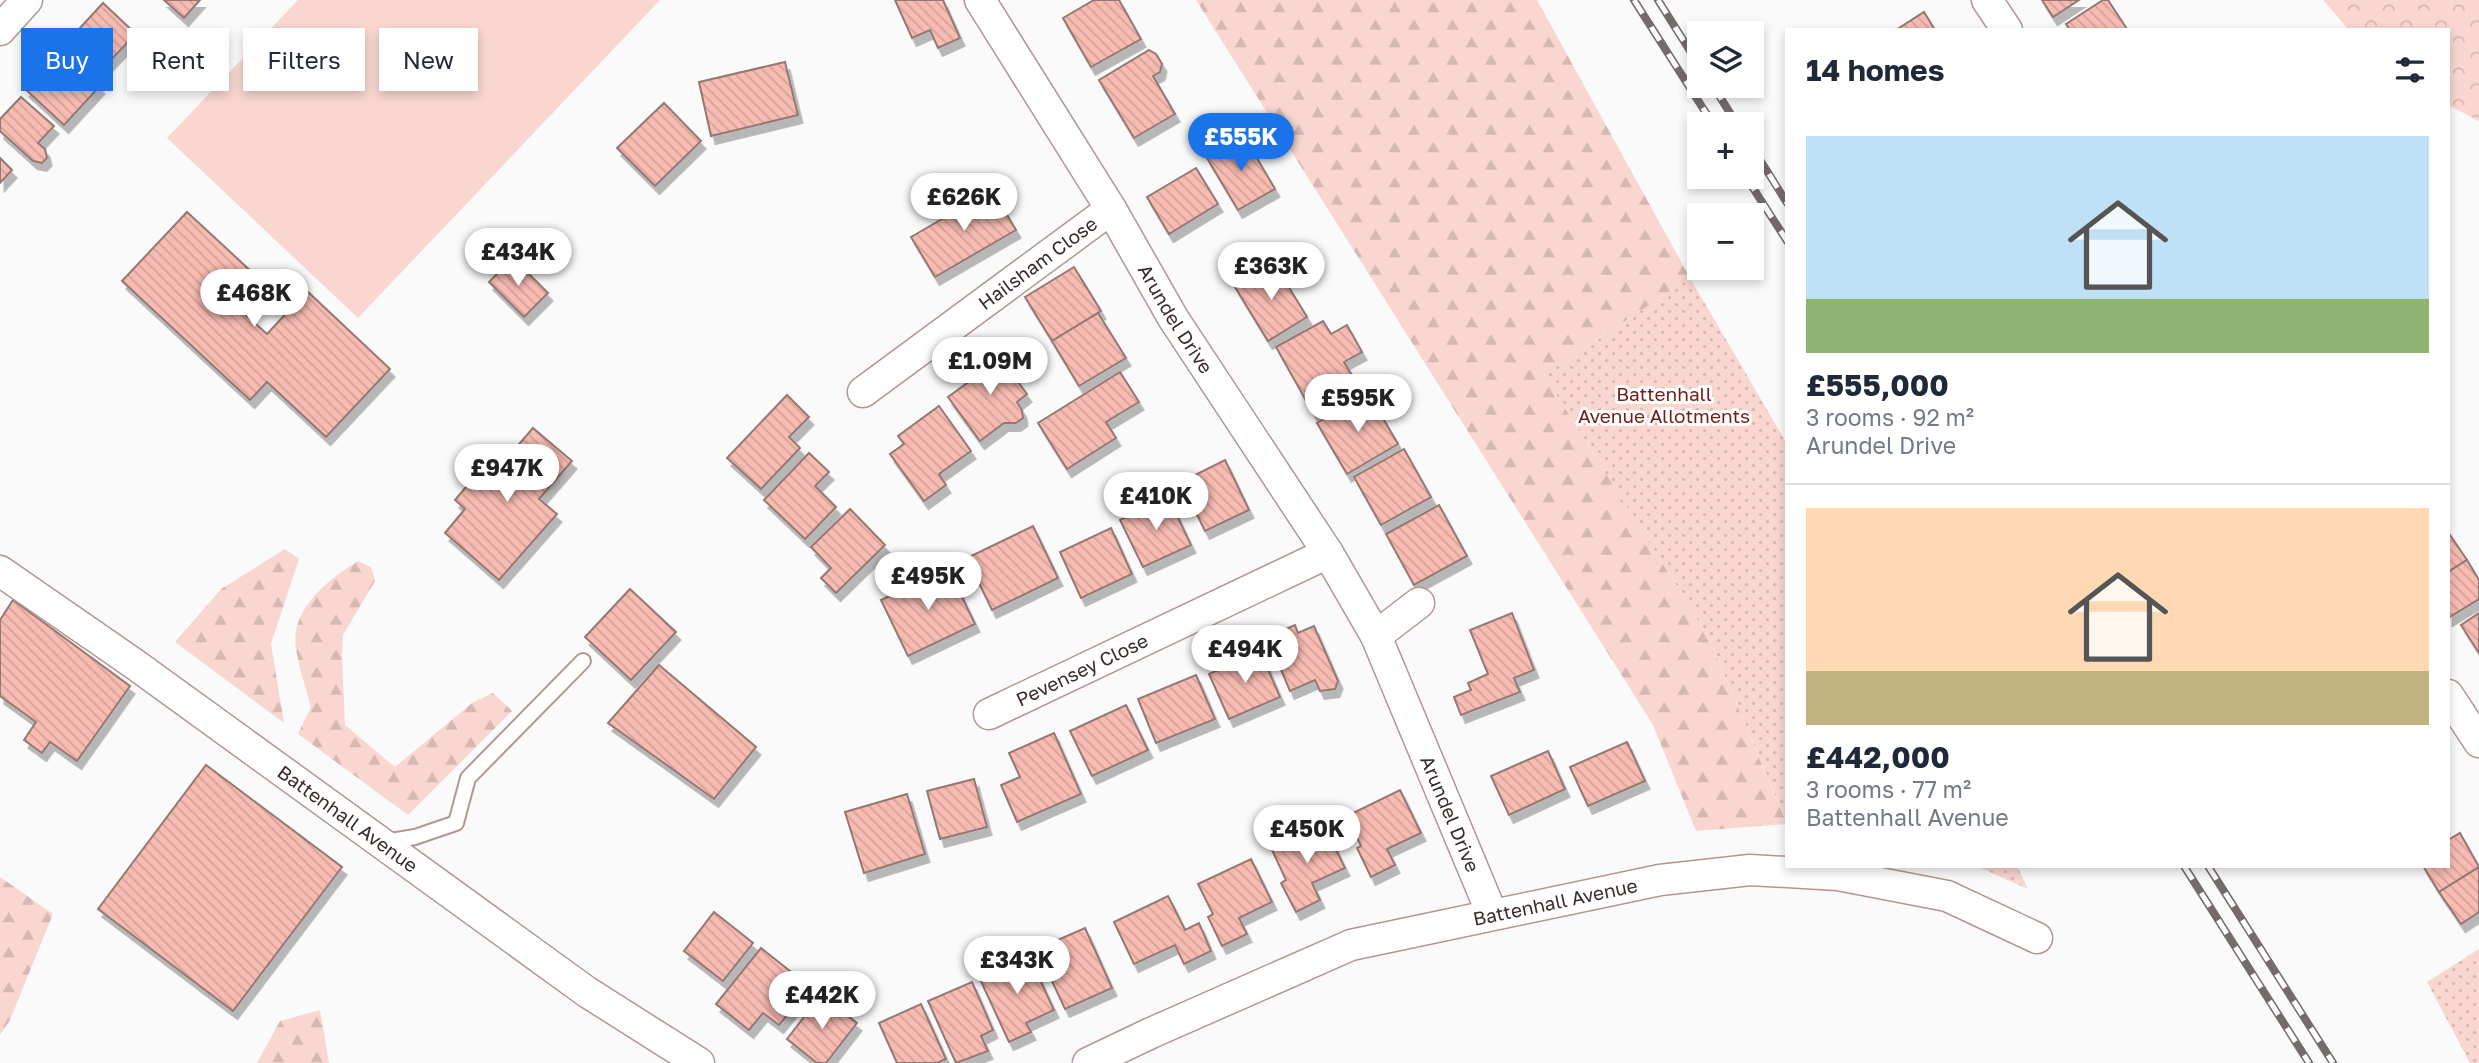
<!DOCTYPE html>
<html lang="en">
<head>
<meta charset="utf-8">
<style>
	:root { --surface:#fff; --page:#f2f2f3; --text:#1f2937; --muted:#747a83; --line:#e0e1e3; --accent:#1a73e8 }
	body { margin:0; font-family:"Golos Text",sans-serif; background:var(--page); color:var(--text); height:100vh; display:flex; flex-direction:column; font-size:26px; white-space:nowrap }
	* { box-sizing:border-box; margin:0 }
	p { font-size:23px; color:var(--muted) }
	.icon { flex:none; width:38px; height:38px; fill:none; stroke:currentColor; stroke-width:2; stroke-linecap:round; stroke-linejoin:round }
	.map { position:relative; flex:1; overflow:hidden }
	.panel { position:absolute; left:1785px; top:28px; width:665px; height:840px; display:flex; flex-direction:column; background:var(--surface); border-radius:0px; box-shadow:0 4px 10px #0003 }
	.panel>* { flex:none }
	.top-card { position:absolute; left:21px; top:28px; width:665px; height:63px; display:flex; gap:14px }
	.controls { position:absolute; left:1687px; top:21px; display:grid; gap:14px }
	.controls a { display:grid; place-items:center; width:77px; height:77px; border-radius:0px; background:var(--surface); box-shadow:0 4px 10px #0003; font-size:35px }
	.price { position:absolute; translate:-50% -60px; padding:0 16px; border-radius:24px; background:#fff; color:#222; font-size:23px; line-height:46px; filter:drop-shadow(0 2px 4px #0008) }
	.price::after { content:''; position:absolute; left:50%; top:42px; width:21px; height:16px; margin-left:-10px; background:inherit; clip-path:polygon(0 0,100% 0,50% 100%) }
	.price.active { background:var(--accent); color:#fff }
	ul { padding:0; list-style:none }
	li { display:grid; align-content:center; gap:14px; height:371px; padding:0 21px }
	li+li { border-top:2px solid var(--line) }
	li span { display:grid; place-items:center; height:217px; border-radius:0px; color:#555 }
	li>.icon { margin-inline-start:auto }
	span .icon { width:126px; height:126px; fill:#fffc; stroke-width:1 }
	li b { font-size:30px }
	h2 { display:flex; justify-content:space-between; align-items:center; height:84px; padding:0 21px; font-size:30px }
	.pill { padding:0 24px; border-radius:0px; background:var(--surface); box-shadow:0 4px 10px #0003; font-size:24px; line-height:63px }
	.pill.active { background:var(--accent); color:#fff }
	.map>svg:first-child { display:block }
	.grass { fill:url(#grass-dots) }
	.forest { fill:url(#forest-firs) }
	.park { fill:url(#park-crowns) }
	.pitch { fill:#f9d6d0 }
	.building { fill:url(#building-back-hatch); stroke:#947873; stroke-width:2; filter:url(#shadow) }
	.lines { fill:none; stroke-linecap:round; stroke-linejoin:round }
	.service-casing { stroke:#b39691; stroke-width:18 }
	.minor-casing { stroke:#b39691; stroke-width:33 }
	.service { stroke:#fff; stroke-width:14 }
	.minor { stroke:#fff; stroke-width:30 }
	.rail-casing { stroke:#746c6a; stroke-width:8 }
	.rail { stroke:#fff; stroke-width:5; stroke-dasharray:16; stroke-linecap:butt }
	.labels { text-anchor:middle; stroke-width:6; stroke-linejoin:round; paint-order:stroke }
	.street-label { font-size:19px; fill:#372b29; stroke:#fff }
	.park-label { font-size:19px; fill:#701d15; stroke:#fff }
</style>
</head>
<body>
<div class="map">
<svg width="2479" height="1063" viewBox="0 0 2479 1063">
	<defs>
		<pattern id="grass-dots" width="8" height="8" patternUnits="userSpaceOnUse" patternTransform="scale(1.75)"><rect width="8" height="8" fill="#f9d6d0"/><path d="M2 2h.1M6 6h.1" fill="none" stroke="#d6b8b3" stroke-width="1.8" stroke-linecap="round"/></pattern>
		<pattern id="forest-firs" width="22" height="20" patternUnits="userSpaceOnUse" patternTransform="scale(1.75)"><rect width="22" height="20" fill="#f9d6d0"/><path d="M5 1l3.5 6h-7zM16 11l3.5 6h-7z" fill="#d6b8b3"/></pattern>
		<pattern id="park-crowns" width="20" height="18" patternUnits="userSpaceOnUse" patternTransform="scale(1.75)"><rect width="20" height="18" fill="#f9d6d0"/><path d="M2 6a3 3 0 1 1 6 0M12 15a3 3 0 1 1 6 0" fill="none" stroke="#d6b8b3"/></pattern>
		<pattern id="building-back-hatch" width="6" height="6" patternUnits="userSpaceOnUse" patternTransform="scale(1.75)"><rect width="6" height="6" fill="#f7bbb2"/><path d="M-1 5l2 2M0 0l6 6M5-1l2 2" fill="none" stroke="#d4a199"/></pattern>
		<filter id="shadow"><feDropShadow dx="4.5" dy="8" stdDeviation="0" flood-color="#0004"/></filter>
	</defs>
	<rect width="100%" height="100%" fill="#fafafa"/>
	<!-- grass -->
	<g class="grass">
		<path d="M 1690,278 L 1787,444 L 1787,823 L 1708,636 L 1544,375 Z"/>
		<path d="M 1976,866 L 2017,866 L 2028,889 Z"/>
		<path d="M 2479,949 L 2479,1063 L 2470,1063 L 2427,982 Z"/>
	</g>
	<!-- forest -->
	<g class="forest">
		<path d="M 1196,0 L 1537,0 L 1690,278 L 1544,375 L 1708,636 L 1787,824 L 1696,831 L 1653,725 Z"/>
		<path d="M 285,549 L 299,559 L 271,644 L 284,723 L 175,642 L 221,589 Z"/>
		<path d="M 358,561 L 371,567 L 375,581 L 343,635 L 342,658 L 345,725 L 395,767 L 472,703 L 493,693 L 512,711 L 408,815 L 298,734 L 311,707 C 306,688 299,668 296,649 C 290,608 328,580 358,561 Z"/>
		<path d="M 0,877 L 53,914 L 10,1020 L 0,1035 Z"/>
		<path d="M 320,1010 L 329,1063 L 257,1063 L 280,1021 Z"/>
	</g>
	<!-- park -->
	<path class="park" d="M 2323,0 L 2479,0 L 2479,121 L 2448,105 L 2448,30 L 2349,30 Z"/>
	<!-- pitch -->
	<path class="pitch" d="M 298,0 L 660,0 L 358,318 L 167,138 Z"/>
	<!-- building -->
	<g class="building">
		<path d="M 164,0 L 200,0 L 184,18 Z"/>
		<path d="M 895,0 L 943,0 L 960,38 L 938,48 L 930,30 L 912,38 Z"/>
		<path d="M 1094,0 L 1119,0 L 1141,39 L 1091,67 L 1063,18 Z"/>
		<path d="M 2042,0 L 2079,0 L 2053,17 Z"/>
		<path d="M 2103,0 L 2108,0 L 2127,29 L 2070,30 L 2066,24 Z"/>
		<path d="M 103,3 L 136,34 L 100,71 L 68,41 Z"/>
		<path d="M 1924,12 L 1935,30 L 1896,30 Z"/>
		<path d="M 61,50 L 100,86 L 64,125 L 25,89 Z"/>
		<path d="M 1149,50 L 1156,54 L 1162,64 L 1160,72 L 1153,76 L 1175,114 L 1134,138 L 1099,80 Z"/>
		<path d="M 785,62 L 798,115 L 711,136 L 699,82 Z"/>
		<path d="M 21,97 L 54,126 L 38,143 L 45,149 L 47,158 L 42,163 L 33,161 L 0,131 L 0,119 Z"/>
		<path d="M 664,103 L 701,141 L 655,186 L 617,148 Z"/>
		<path d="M 1244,136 L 1275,189 L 1238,210 L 1207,158 Z"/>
		<path d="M 0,158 L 12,170 L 0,183 Z"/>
		<path d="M 1196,168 L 1218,204 L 1169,234 L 1147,197 Z"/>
		<path d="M 992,190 L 1016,230 L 935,277 L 911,237 Z"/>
		<path d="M 187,212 L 253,273 L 228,299 L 267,334 L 307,291 L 390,369 L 326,437 L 267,382 L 250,400 L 122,281 Z"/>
		<path d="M 513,258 L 548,293 L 524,317 L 489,282 Z"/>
		<path d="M 1274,263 L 1307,317 L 1268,341 L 1235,287 Z"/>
		<path d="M 1074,267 L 1101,311 L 1052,341 L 1025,297 Z"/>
		<path d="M 1098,313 L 1126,358 L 1079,386 L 1052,341 Z"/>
		<path d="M 1323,321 L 1331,334 L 1347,325 L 1362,352 L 1344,362 L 1359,387 L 1313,413 L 1276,347 Z"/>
		<path d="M 991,346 L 1027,394 L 1017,402 L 1022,410 L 1023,418 L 1016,423 L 1004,423 L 980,441 L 948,397 L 985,370 L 976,358 Z"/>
		<path d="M 1120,372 L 1139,402 L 1106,422 L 1116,438 L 1067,469 L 1038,423 Z"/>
		<path d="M 1368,393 L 1398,444 L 1347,474 L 1317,423 Z"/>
		<path d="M 787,395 L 809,417 L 789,437 L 800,448 L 761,489 L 727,458 Z"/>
		<path d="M 939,406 L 971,451 L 939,474 L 946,485 L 924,501 L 890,454 L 904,444 L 898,436 Z"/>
		<path d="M 533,428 L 572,461 L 539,499 L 557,514 L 499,580 L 445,533 L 465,509 L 455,500 L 472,480 L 462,470 L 475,455 L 495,472 Z"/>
		<path d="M 1404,449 L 1431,497 L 1381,525 L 1354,477 Z"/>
		<path d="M 809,453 L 829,472 L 815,486 L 836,507 L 805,539 L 764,500 Z"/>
		<path d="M 1225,460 L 1249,510 L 1205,531 L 1181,482 Z"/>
		<path d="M 1168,497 L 1191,545 L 1143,567 L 1120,520 Z"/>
		<path d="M 1439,505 L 1467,556 L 1414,585 L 1386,534 Z"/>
		<path d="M 850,509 L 885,545 L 836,593 L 821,578 L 831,568 L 811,547 Z"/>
		<path d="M 1033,526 L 1058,578 L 992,610 L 967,558 Z"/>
		<path d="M 1111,528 L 1132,574 L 1081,598 L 1060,552 Z"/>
		<path d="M 2448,532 L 2467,560 L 2448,572 Z"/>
		<path d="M 2467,560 L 2479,580 L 2479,599 L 2448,618 L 2448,572 Z"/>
		<path d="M 948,568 L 975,624 L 908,656 L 881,600 Z"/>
		<path d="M 630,589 L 676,632 L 631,680 L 585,637 Z"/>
		<path d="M 13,600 L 130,686 L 77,761 L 50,742 L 42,753 L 24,740 L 36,722 L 0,696 L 0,620 Z"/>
		<path d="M 1512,613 L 1534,670 L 1514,678 L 1520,692 L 1461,715 L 1454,697 L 1471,690 L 1468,683 L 1488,674 L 1470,630 Z"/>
		<path d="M 2479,613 L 2479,653 L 2461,625 Z"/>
		<path d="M 1295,625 L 1298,633 L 1314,626 L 1338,681 L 1335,689 L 1320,691 L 1315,680 L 1290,691 L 1267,637 Z"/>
		<path d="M 1260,651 L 1280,697 L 1229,719 L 1209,674 Z"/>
		<path d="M 659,665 L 756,747 L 714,799 L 608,723 Z"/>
		<path d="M 1196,675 L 1215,719 L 1156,743 L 1138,699 Z"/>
		<path d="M 1126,705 L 1148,750 L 1092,776 L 1070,731 Z"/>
		<path d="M 1054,733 L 1081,794 L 1017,822 L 1001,785 L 1020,777 L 1009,753 Z"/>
		<path d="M 1627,742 L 1645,781 L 1588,806 L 1570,767 Z"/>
		<path d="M 1548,751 L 1565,789 L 1509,815 L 1491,776 Z"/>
		<path d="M 206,765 L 342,867 L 233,1011 L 98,909 Z"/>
		<path d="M 974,779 L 987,827 L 940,839 L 927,791 Z"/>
		<path d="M 1400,790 L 1421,833 L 1387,849 L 1395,865 L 1371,877 L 1357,848 L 1361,846 L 1347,816 Z"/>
		<path d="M 907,794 L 925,854 L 864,873 L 845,812 Z"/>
		<path d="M 1324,825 L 1345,868 L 1312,883 L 1320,900 L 1296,912 L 1281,883 L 1286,880 L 1272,850 Z"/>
		<path d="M 2460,833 L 2479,867 L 2439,892 L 2423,866 L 2448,866 L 2448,840 Z"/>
		<path d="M 1251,859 L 1272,902 L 1239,918 L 1247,934 L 1222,946 L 1208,917 L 1213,914 L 1198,884 Z"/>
		<path d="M 2479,867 L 2479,912 L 2461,924 L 2439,892 Z"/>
		<path d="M 1168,896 L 1185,930 L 1199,923 L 1211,951 L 1184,964 L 1175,945 L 1134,964 L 1114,922 Z"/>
		<path d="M 714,912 L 753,943 L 723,981 L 684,951 Z"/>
		<path d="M 1085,928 L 1112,988 L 1065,1009 L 1037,949 Z"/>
		<path d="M 761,948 L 810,987 L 779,1025 L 763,1013 L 749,1030 L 716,1004 Z"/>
		<path d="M 1028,954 L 1054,1010 L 1026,1023 L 1031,1032 L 1009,1042 L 979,977 Z"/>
		<path d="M 972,982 L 993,1030 L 981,1036 L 988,1051 L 956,1063 L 928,1001 Z"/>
		<path d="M 821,995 L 857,1023 L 826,1063 L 817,1063 L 787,1039 Z"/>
		<path d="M 921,1004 L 946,1059 L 937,1063 L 897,1063 L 879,1023 Z"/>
	</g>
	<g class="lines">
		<!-- service casing -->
		<g class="service-casing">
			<path id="service" d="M 385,842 L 415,837 L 456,823 L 468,778 L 583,661"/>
		</g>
		<!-- minor casing -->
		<g class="minor-casing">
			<g id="minor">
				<path id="s1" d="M 980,0 L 1111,209 L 1173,318 L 1328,553 L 1376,636 L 1492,914"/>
				<path d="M 1987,0 L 2007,30"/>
				<path d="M 0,30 L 27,0"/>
				<path id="s2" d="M 863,392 L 1111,209"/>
				<path id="s3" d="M 0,571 L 133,663 L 587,992 L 699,1063"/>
				<path d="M 1376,636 L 1419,603"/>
				<path d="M 2448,695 L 2479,742"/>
				<path id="s4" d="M 989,714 L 1328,553"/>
				<path id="s5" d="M 1088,1063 L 1151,1033 L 1351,945 L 1660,880 L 1750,870 L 1838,875 L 1947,896 L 2037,938"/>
			</g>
		</g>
		<!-- service -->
		<use href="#service" class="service"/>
		<!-- minor -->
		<use href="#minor" class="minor"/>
		<!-- rail casing -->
		<g class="rail-casing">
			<g id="rail">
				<path d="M 1634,0 L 1713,124"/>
				<path d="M 1658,0 L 1699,65"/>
				<path d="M 1713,86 L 1737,124"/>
				<path d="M 1752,147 L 1787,203"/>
				<path d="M 1746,177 L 1787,241"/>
				<path d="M 2184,866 L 2309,1063"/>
				<path d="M 2208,866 L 2333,1063"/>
			</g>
		</g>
		<!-- rail -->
		<use href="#rail" class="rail"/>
	</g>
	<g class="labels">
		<!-- street labels -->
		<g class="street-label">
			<text dy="7" stroke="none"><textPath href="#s2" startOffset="217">Hailsham Close</textPath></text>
			<text dy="7" stroke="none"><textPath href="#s1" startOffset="374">Arundel Drive</textPath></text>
			<text dy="7" stroke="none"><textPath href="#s4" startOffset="103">Pevensey Close</textPath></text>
			<text dy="7" stroke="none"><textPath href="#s1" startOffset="942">Arundel Drive</textPath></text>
			<text dy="7" stroke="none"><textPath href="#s3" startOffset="427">Battenhall Avenue</textPath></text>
			<text dy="7" stroke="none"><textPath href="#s5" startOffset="497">Battenhall Avenue</textPath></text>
		</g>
		<!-- park labels -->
		<g class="park-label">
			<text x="1664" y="401">Battenhall<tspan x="1664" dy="22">Avenue Allotments</tspan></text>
		</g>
	</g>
</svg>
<div class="controls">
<a><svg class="icon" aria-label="layers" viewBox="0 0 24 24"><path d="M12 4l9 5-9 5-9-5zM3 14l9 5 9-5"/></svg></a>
<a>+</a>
<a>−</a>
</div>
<b class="price active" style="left:1241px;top:173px">£555K</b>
<b class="price" style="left:964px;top:233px">£626K</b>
<b class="price" style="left:518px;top:288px">£434K</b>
<b class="price" style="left:1271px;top:302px">£363K</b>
<b class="price" style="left:254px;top:329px">£468K</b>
<b class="price" style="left:990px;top:397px">£1.09M</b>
<b class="price" style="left:1358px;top:434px">£595K</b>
<b class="price" style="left:507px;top:504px">£947K</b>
<b class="price" style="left:1156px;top:532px">£410K</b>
<b class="price" style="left:928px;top:612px">£495K</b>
<b class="price" style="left:1245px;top:685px">£494K</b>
<b class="price" style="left:1307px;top:865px">£450K</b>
<b class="price" style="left:1017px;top:996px">£343K</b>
<b class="price" style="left:822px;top:1031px">£442K</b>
<div class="top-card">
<a class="pill active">Buy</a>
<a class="pill">Rent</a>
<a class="pill">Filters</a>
<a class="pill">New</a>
</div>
<section class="panel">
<h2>14 homes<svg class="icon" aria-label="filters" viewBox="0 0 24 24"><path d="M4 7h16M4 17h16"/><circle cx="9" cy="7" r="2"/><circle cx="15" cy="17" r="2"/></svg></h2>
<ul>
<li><span style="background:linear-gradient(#bfe0f5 75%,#8fb573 0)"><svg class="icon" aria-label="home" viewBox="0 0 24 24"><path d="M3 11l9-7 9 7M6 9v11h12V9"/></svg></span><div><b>£555,000</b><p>3 rooms · 92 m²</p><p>Arundel Drive</p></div></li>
<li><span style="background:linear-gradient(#ffd9b3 75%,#c2b280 0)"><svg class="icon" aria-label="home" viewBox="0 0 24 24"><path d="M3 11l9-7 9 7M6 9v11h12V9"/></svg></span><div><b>£442,000</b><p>3 rooms · 77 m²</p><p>Battenhall Avenue</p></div></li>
</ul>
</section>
</div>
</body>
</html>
